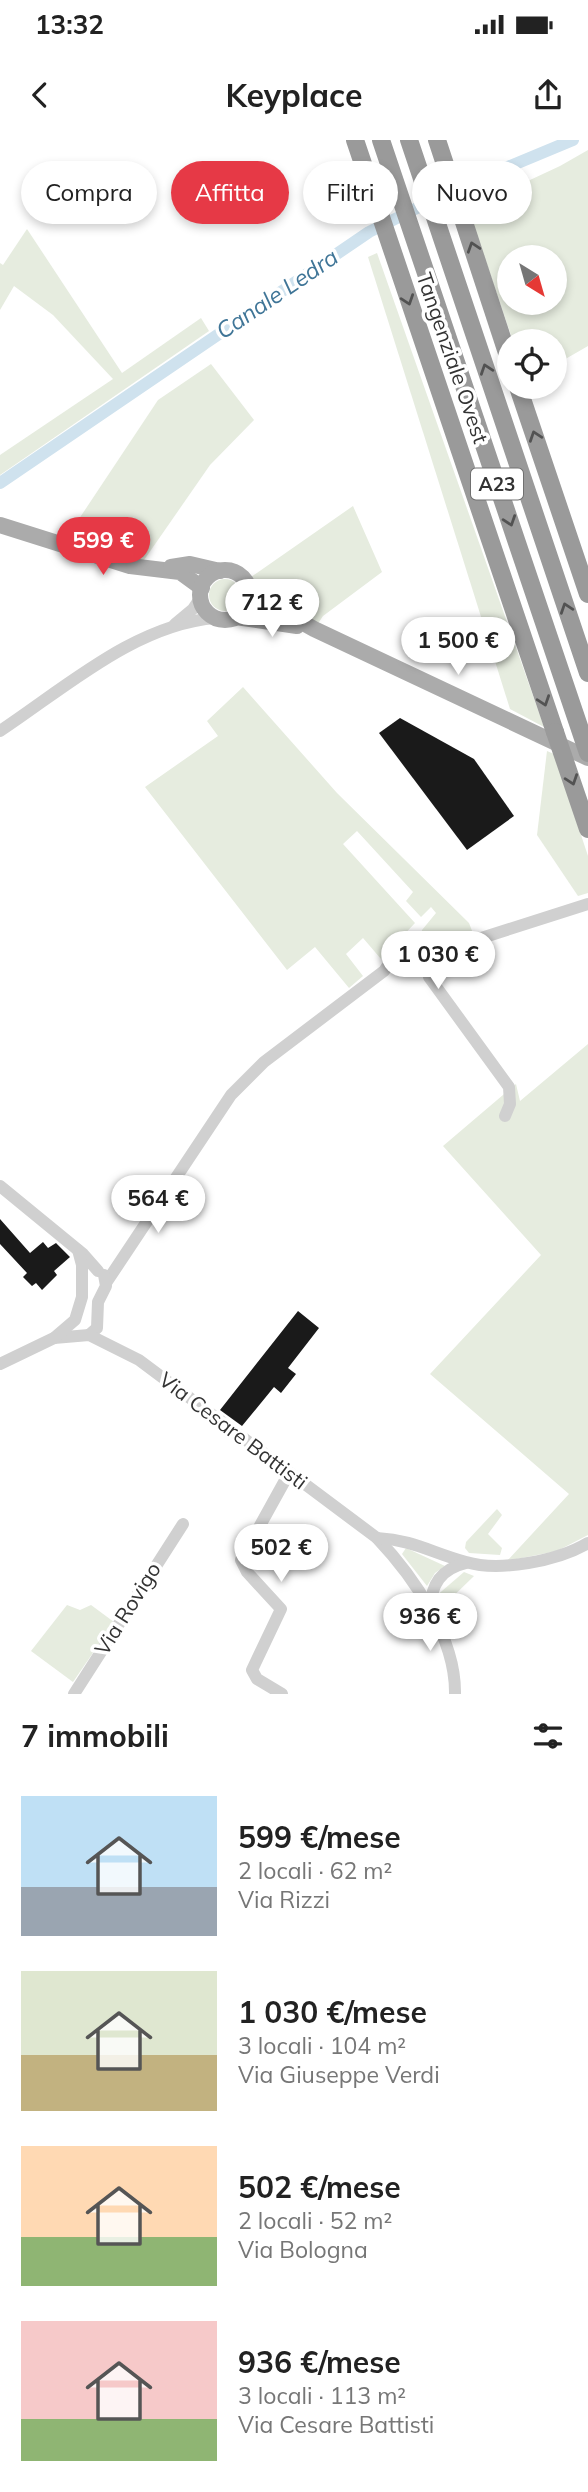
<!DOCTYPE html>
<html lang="it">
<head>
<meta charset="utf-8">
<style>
	:root { --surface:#fff; --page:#f2f2f2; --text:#222; --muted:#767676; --accent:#e63946 }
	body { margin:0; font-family:Mulish,sans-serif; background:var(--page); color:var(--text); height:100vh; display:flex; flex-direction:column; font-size:26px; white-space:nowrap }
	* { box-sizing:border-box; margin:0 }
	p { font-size:23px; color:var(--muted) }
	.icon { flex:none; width:38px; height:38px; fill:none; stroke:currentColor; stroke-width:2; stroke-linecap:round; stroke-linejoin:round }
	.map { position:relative; height:1554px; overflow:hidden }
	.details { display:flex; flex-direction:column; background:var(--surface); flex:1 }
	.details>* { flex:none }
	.hud { position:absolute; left:21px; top:21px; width:546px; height:63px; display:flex; gap:14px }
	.needle { width:46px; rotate:143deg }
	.controls { position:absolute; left:497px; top:105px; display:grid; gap:14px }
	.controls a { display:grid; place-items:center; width:70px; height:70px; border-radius:50%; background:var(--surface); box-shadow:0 4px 10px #0003; font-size:35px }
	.price { position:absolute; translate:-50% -60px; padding:0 16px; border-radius:24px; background:#fff; color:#222; font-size:23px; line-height:46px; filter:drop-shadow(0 2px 4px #0008) }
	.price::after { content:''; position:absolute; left:50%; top:42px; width:21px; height:16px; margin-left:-10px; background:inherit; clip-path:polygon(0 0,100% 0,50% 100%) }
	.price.on { background:var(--accent); color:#fff }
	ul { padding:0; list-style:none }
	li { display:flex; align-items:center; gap:21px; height:175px; padding:0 21px }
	li span { display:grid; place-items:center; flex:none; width:196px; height:140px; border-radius:0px; color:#555 }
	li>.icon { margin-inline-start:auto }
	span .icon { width:84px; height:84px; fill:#fffc; stroke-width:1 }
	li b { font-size:30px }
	h2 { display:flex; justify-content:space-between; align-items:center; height:84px; padding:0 21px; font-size:30px }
	.pill { padding:0 24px; border-radius:32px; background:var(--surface); box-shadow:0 4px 10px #0003; font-size:24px; line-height:63px }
	.pill.on { background:var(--accent); color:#fff }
	.status { display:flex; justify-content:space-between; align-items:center; height:49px; padding:0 35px; background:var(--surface); direction:ltr }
	.status svg { height:19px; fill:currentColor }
	header { display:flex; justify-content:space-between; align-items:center; height:91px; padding:0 21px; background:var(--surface); font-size:32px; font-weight:700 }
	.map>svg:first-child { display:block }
	.green { fill:#e6ecdf; fill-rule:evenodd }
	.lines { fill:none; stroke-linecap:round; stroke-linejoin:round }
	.canal { stroke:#cfe2ee; stroke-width:12 }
	.building { fill:#1a1a1a }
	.minor { stroke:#d0d0d0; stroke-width:12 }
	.major { stroke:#ababab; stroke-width:16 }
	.highway { stroke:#9a9a9a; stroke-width:18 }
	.highway-bridge { stroke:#9a9a9a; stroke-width:18 }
	.oneway { stroke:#525252 }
	.labels { text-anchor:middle; stroke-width:7; stroke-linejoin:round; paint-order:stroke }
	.shield { fill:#fff; stroke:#707070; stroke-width:2 }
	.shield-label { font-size:19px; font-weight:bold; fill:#333 }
	.street-label { font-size:21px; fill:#333; stroke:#fff }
	.water-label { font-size:23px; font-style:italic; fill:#3f7597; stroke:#fff }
</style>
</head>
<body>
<div class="status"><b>13:32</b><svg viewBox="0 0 49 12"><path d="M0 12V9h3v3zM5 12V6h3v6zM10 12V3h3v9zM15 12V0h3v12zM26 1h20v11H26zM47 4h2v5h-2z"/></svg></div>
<header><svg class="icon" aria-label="back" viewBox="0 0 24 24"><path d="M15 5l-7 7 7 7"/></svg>Keyplace<svg class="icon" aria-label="share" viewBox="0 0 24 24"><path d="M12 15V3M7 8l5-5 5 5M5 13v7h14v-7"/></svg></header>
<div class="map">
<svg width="588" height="1554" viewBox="0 0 588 1554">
	<rect width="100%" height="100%" fill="#fff"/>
	<!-- green -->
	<g class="green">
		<path d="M 588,10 L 588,206 L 555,225 L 555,201 L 513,201 L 468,69 L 560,26 ZM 509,117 L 555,117 L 555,163 L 509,163 Z"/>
		<path d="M 27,89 L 122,233 L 201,178 L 209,191 L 0,335 L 0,315 L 113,239 L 53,175 L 14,146 L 0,170 L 0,123 L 3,125 Z"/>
		<path d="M 377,113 L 544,587 L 510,569 L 368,117 Z"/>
		<path d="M 211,224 L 254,280 L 210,325 L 142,423 L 65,400 L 158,260 Z"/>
		<path d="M 353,366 L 382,432 L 323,476 L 317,485 L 266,455 L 251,437 Z"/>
		<circle cx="225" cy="455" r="16"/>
		<path d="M 243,547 L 337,653 L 469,783 L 474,796 L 451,804 L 426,802 L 421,796 L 422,790 L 436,773 L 431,767 L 421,777 L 406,761 L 413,752 L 357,691 L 343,704 L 415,783 L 381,819 L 363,798 L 346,814 L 363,836 L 349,848 L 315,807 L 287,830 L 145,647 L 218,596 L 207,581 Z"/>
		<path d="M 547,611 L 554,614 L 588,716 L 588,753 L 578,756 L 537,695 Z"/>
		<path d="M 588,904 L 588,1395 L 557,1411 L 507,1421 L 569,1354 L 430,1234 L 541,1115 L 443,1006 L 516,944 L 520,961 Z"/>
		<path d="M 497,1369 L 502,1375 L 488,1394 L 502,1408 L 500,1415 L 469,1413 L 465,1408 L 466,1402 Z"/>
		<path d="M 406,1408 L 445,1426 L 435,1433 L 427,1446 L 402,1414 Z"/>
		<path d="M 464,1432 L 474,1436 L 440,1469 L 435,1457 Z"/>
		<path d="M 67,1465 L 80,1470 L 91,1465 L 114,1482 L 73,1542 L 31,1511 Z"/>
	</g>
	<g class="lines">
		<!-- canal -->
		<path class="canal" d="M 0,343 L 369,92 L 457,48 L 573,0"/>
	</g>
	<!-- building -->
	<g class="building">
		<path d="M 400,578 L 474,619 L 514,676 L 467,710 L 379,593 Z"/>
		<path d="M 0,1079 L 30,1113 L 43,1102 L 48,1108 L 56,1103 L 70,1117 L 54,1131 L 57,1135 L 42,1150 L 36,1143 L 32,1146 L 23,1137 L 27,1133 L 0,1104 Z"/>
		<path d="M 298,1171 L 319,1188 L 288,1228 L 296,1234 L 281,1253 L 274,1247 L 242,1286 L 220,1270 Z"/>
	</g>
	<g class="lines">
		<!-- minor -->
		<g class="minor">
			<path d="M 175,484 L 193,469 L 201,457"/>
			<path d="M 0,591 C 65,548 136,484 216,478"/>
			<path d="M 424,807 L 450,808 L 588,764"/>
			<path d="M 429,837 L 509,947 L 510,964 L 505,976"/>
			<path d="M 0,1046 L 83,1114 L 98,1131"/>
			<path d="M 106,1143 L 231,955 L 264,922 L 384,831 L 404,803 L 418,801 L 425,811 L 421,823 L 413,826 L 405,823 L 399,813"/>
			<path d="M 89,1195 L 97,1188 L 98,1162 L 106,1146 L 104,1135"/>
			<path d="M 54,1198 L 89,1195 L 139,1220 L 377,1398 C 414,1437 456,1498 455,1554"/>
			<path d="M 0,1224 L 54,1198 L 75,1180 L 82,1157 L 82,1125 L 78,1110"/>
			<path d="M 377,1398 C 414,1400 432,1413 466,1422 C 499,1432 558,1421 588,1403"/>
			<path d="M 430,1470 C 431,1444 441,1429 466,1423"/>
			<path d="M 74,1554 L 183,1384"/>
			<path d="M 282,1554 L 257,1539 L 252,1530 L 281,1469 L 247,1432 L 241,1420 L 288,1335"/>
		</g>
		<!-- major -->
		<g class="major">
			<path d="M 0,385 L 130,426 L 180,432 L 202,448"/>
			<path d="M 171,427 L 190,424 L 220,431"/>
			<circle cx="225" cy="455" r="25"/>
			<path d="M 249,449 L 259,458 L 314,489 L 588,618"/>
			<path d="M 236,477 L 297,486"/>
		</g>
		<!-- highway -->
		<g class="highway">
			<path d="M 355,0 L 555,592"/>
			<path d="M 381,0 L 588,613"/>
			<path d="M 409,0 L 588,533"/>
			<path d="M 437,0 L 509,219"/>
			<path d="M 518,247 L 588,454"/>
		</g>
		<!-- highway-bridge -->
		<path class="highway-bridge" d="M 555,592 L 588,689"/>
	</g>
	<!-- one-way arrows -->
	<defs><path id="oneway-chevron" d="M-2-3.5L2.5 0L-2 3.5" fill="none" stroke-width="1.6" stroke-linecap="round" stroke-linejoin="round" transform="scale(1.75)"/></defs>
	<g class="oneway">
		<use href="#oneway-chevron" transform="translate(473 107) rotate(-108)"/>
		<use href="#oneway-chevron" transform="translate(408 160) rotate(71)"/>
		<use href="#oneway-chevron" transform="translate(486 229) rotate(-109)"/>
		<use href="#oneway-chevron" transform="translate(535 296) rotate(-109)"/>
		<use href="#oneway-chevron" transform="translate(510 381) rotate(71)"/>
		<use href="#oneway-chevron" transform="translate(566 468) rotate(-109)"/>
		<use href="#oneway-chevron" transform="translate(544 561) rotate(71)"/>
		<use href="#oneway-chevron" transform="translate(572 640) rotate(71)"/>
	</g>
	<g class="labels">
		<!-- shield labels -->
		<rect class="shield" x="471" y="328.5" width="52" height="31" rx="5"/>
		<g class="shield-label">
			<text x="497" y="351">A23</text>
		</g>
		<!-- street labels -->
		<g class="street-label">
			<text transform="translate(452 218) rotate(71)" y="7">Tangenziale Ovest</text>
			<text transform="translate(233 1291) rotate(37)" y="7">Via Cesare Battisti</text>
			<text transform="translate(128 1469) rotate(-58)" y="7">Via Rovigo</text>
		</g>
		<!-- water labels -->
		<g class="water-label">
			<text transform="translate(277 154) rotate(-34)" y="8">Canale Ledra</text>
		</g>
	</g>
</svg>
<div class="controls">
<a><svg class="needle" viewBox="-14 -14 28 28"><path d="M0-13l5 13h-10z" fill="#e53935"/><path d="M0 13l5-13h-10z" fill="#767676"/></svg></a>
<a><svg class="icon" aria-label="locate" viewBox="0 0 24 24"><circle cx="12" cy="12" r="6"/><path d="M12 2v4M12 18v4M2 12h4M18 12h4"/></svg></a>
</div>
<b class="price on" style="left:103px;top:437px">599 €</b>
<b class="price" style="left:272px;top:499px">712 €</b>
<b class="price" style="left:458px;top:537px">1 500 €</b>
<b class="price" style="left:438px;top:851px">1 030 €</b>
<b class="price" style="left:158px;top:1095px">564 €</b>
<b class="price" style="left:281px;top:1444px">502 €</b>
<b class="price" style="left:430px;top:1513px">936 €</b>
<div class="hud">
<a class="pill">Compra</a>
<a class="pill on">Affitta</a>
<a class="pill">Filtri</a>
<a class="pill">Nuovo</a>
</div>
</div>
<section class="details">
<h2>7 immobili<svg class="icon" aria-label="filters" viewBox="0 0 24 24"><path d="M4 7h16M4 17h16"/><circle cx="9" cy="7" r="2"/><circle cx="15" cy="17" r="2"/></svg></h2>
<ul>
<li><span style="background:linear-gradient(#bfe0f5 65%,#9aa5b1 0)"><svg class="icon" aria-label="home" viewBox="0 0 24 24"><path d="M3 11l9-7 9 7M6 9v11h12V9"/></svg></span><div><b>599 €/mese</b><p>2 locali · 62 m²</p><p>Via Rizzi</p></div></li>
<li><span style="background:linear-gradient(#dfe7d0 60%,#c2b280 0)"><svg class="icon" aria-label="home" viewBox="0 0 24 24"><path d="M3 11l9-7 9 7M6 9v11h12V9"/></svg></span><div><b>1 030 €/mese</b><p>3 locali · 104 m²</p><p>Via Giuseppe Verdi</p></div></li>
<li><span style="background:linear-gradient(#ffd9b3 65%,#8fb573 0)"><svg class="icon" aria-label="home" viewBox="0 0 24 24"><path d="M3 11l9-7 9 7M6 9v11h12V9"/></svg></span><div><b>502 €/mese</b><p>2 locali · 52 m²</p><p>Via Bologna</p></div></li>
<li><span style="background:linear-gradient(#f6c9c9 70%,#8fb573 0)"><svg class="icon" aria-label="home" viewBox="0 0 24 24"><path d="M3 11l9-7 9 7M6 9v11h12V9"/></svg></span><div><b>936 €/mese</b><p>3 locali · 113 m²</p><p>Via Cesare Battisti</p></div></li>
</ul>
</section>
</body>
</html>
